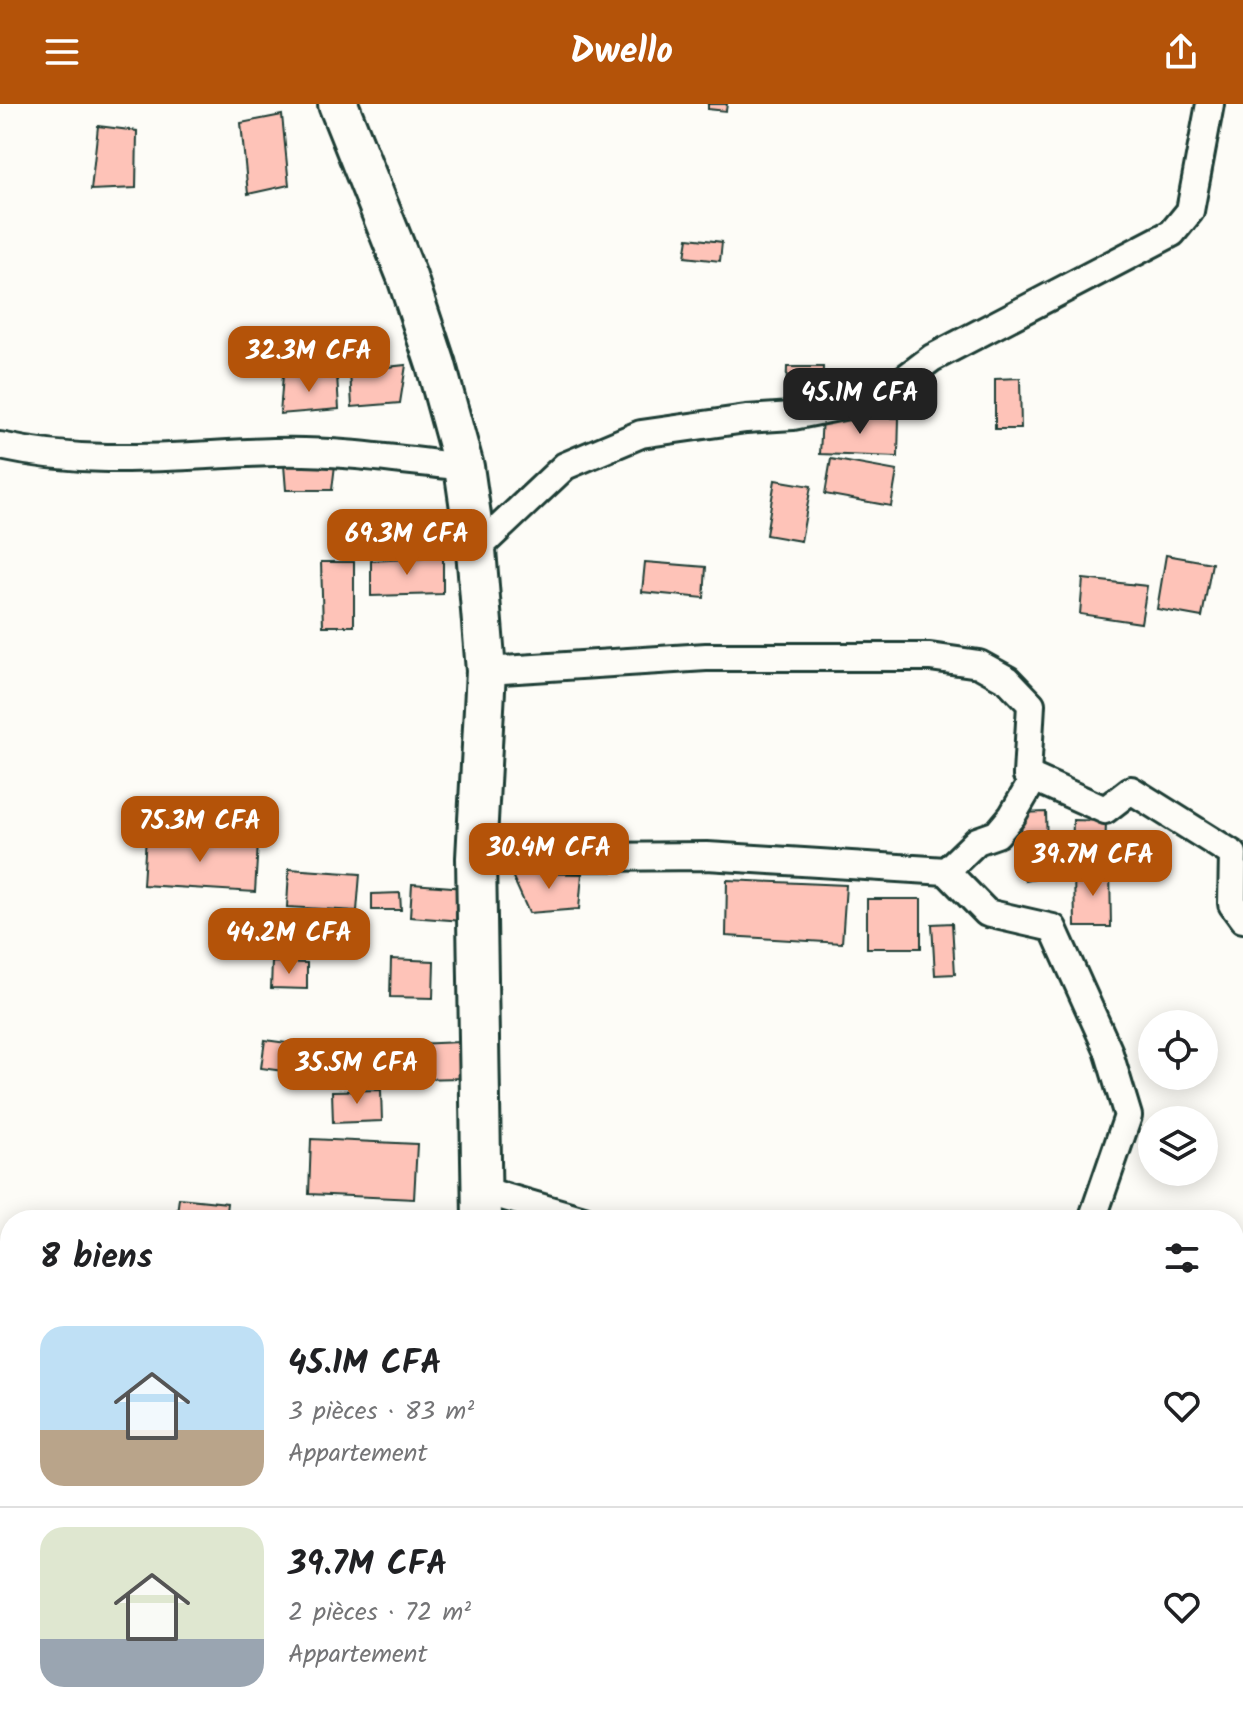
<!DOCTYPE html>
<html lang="fr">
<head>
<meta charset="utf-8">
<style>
	:root { --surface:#fff; --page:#f6f6f6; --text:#202124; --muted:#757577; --line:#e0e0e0; --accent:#b45309 }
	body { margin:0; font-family:Kalam,sans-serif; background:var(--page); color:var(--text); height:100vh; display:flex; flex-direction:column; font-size:30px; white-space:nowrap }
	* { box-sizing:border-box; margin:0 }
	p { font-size:26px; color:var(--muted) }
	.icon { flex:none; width:44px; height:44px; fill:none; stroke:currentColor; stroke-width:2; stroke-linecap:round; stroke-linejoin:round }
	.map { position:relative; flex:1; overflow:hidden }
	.details { position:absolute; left:0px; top:1106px; width:1244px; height:512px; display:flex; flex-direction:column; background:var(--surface); border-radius:32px 32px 0 0; box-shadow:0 4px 20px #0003 }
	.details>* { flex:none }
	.fabs { position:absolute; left:1138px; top:906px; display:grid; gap:16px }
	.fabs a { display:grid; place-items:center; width:80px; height:80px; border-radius:50%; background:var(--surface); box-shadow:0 4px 20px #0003; font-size:40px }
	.price { position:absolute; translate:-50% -68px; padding:0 18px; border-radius:16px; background:var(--accent); color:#fff; font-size:26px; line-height:52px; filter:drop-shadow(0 2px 4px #0008) }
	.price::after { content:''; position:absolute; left:50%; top:48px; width:24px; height:18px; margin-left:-12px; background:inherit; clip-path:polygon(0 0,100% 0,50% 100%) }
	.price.current { background:#222; color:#fff }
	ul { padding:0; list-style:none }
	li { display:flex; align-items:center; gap:24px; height:200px; padding:0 40px }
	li+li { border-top:2px solid var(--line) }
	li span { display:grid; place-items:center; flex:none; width:224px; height:160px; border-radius:24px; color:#555 }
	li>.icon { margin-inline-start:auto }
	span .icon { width:96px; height:96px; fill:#fffc; stroke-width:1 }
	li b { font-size:34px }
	h2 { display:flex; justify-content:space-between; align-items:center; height:96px; padding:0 40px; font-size:34px }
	header { display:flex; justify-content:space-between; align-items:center; height:104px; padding:0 40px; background:var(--accent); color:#fff; font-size:36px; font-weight:700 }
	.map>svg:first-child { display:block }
	.building { fill:#fec3b8; stroke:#1f3d34; stroke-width:2 }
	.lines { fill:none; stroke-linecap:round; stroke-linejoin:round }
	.street-casing { stroke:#1f3d34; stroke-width:32 }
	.secondary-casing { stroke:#1f3d34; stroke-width:44 }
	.street { stroke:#fdfcf7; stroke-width:26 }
	.secondary { stroke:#fdfcf7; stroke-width:38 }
</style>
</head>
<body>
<header><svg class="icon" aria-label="menu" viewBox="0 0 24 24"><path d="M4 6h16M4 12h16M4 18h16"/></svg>Dwello<svg class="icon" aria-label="share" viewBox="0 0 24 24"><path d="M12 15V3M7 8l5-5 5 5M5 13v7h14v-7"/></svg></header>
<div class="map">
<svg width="1243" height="1618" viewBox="0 0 1243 1618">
	<rect width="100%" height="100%" fill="#fdfcf7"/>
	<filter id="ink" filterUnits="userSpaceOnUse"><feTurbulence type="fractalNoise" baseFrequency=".0125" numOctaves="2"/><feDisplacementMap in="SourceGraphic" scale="16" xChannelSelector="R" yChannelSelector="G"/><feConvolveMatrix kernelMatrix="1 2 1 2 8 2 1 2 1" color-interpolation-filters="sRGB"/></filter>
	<g filter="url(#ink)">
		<!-- building -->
		<g class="building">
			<path d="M 708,0 L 727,0 L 726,7 L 708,5 Z"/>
			<path d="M 282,11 L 289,81 L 248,90 L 241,19 Z"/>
			<path d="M 98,22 L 137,27 L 136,84 L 91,86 Z"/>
			<path d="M 688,134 L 722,138 L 720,157 L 685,153 Z"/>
			<path d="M 406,261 L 400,299 L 352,303 L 350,267 Z"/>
			<path d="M 787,263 L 823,263 L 822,297 L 786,296 Z"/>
			<path d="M 283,271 L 337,271 L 339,305 L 280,310 Z"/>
			<path d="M 1020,274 L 1021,325 L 995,325 L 995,275 Z"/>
			<path d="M 822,312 L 899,314 L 898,353 L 820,350 Z"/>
			<path d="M 831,355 L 897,367 L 891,402 L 825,390 Z"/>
			<path d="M 284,361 L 335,361 L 332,386 L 286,386 Z"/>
			<path d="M 775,376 L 811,382 L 801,437 L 766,431 Z"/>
			<path d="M 1166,451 L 1212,459 L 1202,513 L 1157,505 Z"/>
			<path d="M 443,453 L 443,490 L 371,492 L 371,457 Z"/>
			<path d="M 321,458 L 354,458 L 354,522 L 323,522 Z"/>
			<path d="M 645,458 L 706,463 L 704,494 L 642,488 Z"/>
			<path d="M 1083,475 L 1147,482 L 1141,519 L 1080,510 Z"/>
			<path d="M 1046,708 L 1047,742 L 1022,743 L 1021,709 Z"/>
			<path d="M 1073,716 L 1106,717 L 1105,753 L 1072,752 Z"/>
			<path d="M 146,732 L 258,739 L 255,788 L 143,781 Z"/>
			<path d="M 1067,754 L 1068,769 L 1025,777 L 1017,755 Z"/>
			<path d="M 1110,764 L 1111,823 L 1075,823 L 1074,765 Z"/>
			<path d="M 289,765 L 360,770 L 357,807 L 287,803 Z"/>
			<path d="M 511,769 L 582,770 L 579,805 L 529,809 Z"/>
			<path d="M 727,776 L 846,781 L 842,839 L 726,832 Z"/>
			<path d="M 412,780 L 465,784 L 463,817 L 410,813 Z"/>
			<path d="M 400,789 L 401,806 L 372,806 L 372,790 Z"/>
			<rect x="867" y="795" width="54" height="49"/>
			<path d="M 952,819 L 955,870 L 935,871 L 932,820 Z"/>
			<path d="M 391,855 L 434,857 L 433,894 L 390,893 Z"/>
			<path d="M 272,858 L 307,859 L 307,885 L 271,884 Z"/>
			<path d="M 265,936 L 309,942 L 305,970 L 261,964 Z"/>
			<path d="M 460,938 L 462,974 L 416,975 L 415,940 Z"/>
			<path d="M 381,986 L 382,1017 L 333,1019 L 332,987 Z"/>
			<path d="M 311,1035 L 417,1040 L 414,1095 L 309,1090 Z"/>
			<path d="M 179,1094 L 227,1099 L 225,1116 L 176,1116 Z"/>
			<path d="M 10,1249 L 10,1289 L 3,1287 Z"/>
			<path d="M 10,1252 L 10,1288 L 3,1287 Z"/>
			<path d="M 35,1608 L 82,1611 L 82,1618 L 34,1618 Z"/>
			<path d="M 38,1608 L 82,1613 L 82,1618 L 39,1618 Z"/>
			<path d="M 195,1608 L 234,1608 L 232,1618 L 193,1618 Z"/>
			<path d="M 549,1608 L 592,1608 L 550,1614 Z"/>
			<path d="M 1102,1608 L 1132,1608 L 1131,1618 L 1101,1618 Z"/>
		</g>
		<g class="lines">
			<!-- street casing -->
			<g class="street-casing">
				<g id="street">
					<path d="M 0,342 C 95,363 179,351 274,348 C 337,346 401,356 464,363"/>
					<path d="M 476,446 L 565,362 L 641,330 L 746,315 L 793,312 L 878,295 L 932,254 L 1172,129 L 1190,107 L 1210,0"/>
					<path d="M 1027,671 L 1105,706 L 1131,686 L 1233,750 L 1232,800 L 1243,815"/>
					<path d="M 476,754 L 707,752 L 946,767 L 977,737 L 997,730 L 1012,712 L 1033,676 L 1027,671 L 1031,600 L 1008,576 L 979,560 L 930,553 L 706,553 L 486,567"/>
					<path d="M 946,767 L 987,809 L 1053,824 L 1108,946 L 1128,1012 L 1092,1116"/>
					<path d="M 481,1086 L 584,1116"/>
					<path d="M 1234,1294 L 1243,1295"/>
					<path d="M 1234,1466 L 1243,1447"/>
					<path d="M 1234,1571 L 1243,1599"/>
					<path d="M 1010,1618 L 1010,1608"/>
				</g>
			</g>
			<!-- secondary casing -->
			<g class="secondary-casing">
				<g id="secondary">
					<path d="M 338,0 L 407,173 L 436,261 L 464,363 L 476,446 L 486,567 L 476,754 L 482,1116"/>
					<path d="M 324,1618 L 327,1608"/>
				</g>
			</g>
			<!-- street -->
			<use href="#street" class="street"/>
			<!-- secondary -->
			<use href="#secondary" class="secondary"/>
		</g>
	</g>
</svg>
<div class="fabs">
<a><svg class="icon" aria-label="locate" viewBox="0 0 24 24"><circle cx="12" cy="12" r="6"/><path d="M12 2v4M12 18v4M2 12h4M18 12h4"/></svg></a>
<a><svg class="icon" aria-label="layers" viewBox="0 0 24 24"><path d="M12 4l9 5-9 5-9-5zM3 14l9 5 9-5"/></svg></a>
</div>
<b class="price" style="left:309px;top:290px">32.3M CFA</b>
<b class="price current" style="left:860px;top:332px">45.1M CFA</b>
<b class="price" style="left:407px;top:473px">69.3M CFA</b>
<b class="price" style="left:200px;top:760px">75.3M CFA</b>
<b class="price" style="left:549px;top:787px">30.4M CFA</b>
<b class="price" style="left:1093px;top:794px">39.7M CFA</b>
<b class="price" style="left:289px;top:872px">44.2M CFA</b>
<b class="price" style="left:357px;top:1002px">35.5M CFA</b>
<section class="details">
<h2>8 biens<svg class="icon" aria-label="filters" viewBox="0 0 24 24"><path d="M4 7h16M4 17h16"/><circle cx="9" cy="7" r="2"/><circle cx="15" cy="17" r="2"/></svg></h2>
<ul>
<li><span style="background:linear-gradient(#bfe0f5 65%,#b9a48a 0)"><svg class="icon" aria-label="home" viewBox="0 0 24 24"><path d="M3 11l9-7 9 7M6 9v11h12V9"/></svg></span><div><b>45.1M CFA</b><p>3 pièces · 83 m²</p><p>Appartement</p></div><svg class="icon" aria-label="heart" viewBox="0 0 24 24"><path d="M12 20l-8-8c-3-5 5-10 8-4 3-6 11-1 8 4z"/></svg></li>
<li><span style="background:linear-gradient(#dfe7d0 70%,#9aa5b1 0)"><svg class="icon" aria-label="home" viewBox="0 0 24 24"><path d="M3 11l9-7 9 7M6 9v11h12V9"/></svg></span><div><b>39.7M CFA</b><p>2 pièces · 72 m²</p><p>Appartement</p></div><svg class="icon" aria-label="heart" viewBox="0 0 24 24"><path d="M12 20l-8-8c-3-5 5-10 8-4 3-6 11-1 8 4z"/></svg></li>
</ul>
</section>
</div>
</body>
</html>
